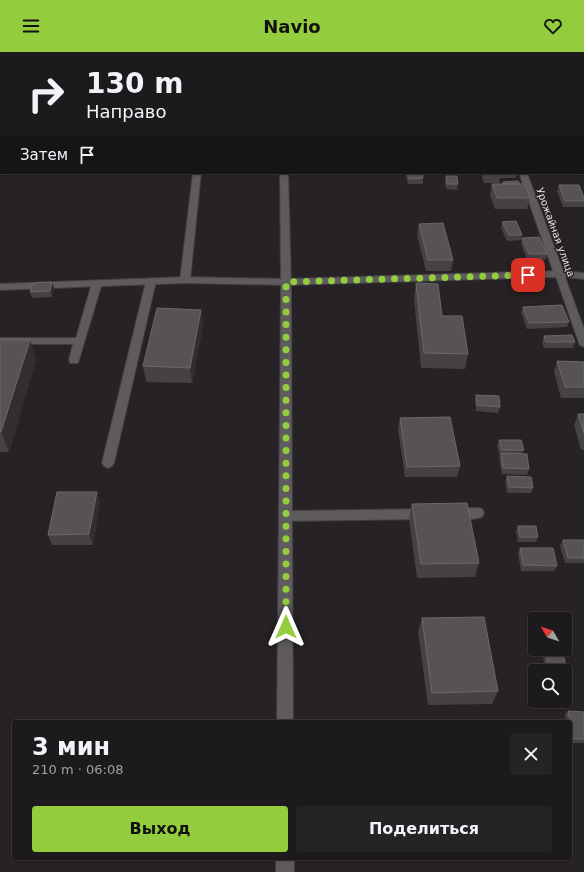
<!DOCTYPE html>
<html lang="ru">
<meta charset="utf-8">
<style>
:root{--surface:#1c1a1c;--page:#252325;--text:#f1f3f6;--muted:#a0a1a3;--line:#3a383b;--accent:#93cc3d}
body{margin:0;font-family:"DejaVu Sans",sans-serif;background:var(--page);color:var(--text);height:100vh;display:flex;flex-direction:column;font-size:15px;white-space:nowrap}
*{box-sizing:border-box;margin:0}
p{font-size:13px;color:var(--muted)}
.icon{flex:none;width:22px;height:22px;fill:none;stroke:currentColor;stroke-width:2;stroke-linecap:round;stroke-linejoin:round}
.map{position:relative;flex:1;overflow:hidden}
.drawer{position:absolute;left:12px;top:668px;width:560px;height:140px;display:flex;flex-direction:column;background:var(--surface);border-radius:4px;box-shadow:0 1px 3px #0004,0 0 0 1px var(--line)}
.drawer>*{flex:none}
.guide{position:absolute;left:0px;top:0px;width:584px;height:122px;box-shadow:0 1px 3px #0004,0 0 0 1px var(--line);background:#1c1a1c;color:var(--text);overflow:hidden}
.needle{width:26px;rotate:309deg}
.controls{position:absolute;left:528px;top:560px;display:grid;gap:8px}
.controls a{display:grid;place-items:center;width:44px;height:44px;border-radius:4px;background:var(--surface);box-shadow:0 1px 3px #0004,0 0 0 1px var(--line);font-size:20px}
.pin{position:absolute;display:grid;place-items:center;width:34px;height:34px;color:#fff;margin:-17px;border-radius:8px;box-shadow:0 2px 6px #0006}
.me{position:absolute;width:44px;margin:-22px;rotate:0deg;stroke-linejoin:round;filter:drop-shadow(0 0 3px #0008)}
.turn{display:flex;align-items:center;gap:14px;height:84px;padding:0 20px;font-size:18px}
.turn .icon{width:52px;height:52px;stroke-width:2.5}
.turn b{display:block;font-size:28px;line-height:34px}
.then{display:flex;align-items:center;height:38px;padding:0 20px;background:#0003;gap:8px;font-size:15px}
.round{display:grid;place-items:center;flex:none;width:42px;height:42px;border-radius:4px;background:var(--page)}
.summary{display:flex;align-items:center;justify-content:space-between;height:68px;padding:0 20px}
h1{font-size:24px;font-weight:700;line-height:30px}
.primary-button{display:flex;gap:8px;margin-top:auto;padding:8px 20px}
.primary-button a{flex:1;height:46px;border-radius:4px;background:var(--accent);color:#111;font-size:16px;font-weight:700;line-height:46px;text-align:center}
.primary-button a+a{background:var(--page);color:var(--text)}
header{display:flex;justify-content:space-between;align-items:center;height:52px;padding:0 20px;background:var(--accent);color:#111;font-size:18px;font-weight:700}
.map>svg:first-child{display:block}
</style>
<header><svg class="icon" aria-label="menu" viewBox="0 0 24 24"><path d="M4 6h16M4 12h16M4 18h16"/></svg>Navio<svg class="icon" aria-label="heart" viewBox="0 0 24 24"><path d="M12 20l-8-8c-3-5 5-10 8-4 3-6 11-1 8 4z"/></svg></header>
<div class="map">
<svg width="584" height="820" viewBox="0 0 584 820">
<rect width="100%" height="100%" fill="#262225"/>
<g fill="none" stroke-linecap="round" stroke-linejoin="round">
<!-- lane casing -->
<g stroke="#413f40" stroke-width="2">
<path id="lane" d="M0,100H1V104H0Z
M193,121H201L190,228L185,231L180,228Z
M151,226L156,229L114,411L112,414L108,416L104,414L102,411L146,229Z
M97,228L102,231L78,311H70L69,308L73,292H0V286H76L92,231Z
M453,456H478L482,457L484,461L482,465C473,468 458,468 449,465L447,461L449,457Z
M427,457L431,458L433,462L431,466L427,467L286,469L282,468L280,464L282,460L286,459Z"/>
</g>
<!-- street casing -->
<g stroke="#413f40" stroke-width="2">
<path id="street" d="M478,0H484V1H478Z
M519,121H527L563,219L584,221V227L565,225L584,277V295L580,293L579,291L556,225L286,233L185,231L0,238V232L185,225L286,227L553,219Z"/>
</g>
<!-- secondary casing -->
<g stroke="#413f40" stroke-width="2">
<path id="secondary" d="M279,0H285V1H279Z
M280,121H288L291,230L293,670H277L281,230Z
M276,806H294V820H276Z"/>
</g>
<!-- lane -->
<use href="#lane" fill="#5e5a5d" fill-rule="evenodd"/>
<!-- street -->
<use href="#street" fill="#5e5a5d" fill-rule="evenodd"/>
<!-- secondary -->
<use href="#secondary" fill="#5e5a5d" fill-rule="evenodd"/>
</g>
<!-- wall -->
<path fill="#464144" d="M16,0H43L42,1H16Z
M106,0L146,1H106Z
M504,0H529L528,1H504Z
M543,0H560V1H544Z
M1,36V77H0V38Z
M583,49H584V77L583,75Z
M406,121H422L423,126V132H408L406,124Z
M441,121H453V122H441Z
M481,121H517L515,126H500L499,131H484Z
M555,121H566L555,122Z
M446,124L458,132L457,138L446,137L445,130Z
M503,130L520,132L530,146L527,157H495L490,143L492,132H502Z
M559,133L584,146V155H563L557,139Z
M502,170L522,183L521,188L507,189L501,176Z
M419,172L453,208L451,219H426L417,183Z
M522,186L547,202L545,208H527L521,192Z
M52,230L54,236L52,245L32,246L30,240Z
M416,231L442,264L468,302L465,317L421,316L414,247Z
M523,255L569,270L567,275L527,277L521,260Z
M201,258L203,274L192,331L146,330L143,314Z
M544,284L575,290L573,296H544L542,290Z
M0,288H30L36,308L9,400H0Z
M557,309L584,310V346H561L554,320Z
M476,343L500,355L498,361L476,359L475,348Z
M578,362H584V398H581L574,373Z
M400,366L460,414L457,425H405L398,377Z
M499,388L524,398L522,402L529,417L527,423L502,422L499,406L500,404L497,394Z
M507,424L533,436L531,441H507L505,430Z
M100,450L93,493H52L48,483Z
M412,452L479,511L475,525L417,526L409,467Z
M518,474L538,485L536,490H518L516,479Z
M563,488H584V511H565L560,494Z
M520,496L557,514L554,519H521L518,501Z
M422,566L498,639L492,652L428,653L418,580Z
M546,601H563L570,636L568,640H565V619H546L543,605Z
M568,659L584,660V691H570V670H566L565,663Z"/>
<!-- shaded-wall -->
<path fill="#322d30" d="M52,230L54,236L52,245L50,239Z
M201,258L203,274L192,331L190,316Z
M30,288L36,308L9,400L1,380Z
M97,440L100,450L93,493L89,482Z"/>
<!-- building -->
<path fill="#565255" stroke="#6c686a" d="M111,0H143L142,1Z
M356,0H367V1H356Z
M1,36V59H0V38Z
M583,49H584V65H583Z
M407,121H422L423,126L409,127Z
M446,124H457L458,132H447Z
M518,129L520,132H504L503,130Z
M492,132H525L530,146H497Z
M559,133H579L584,146V149H565Z
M516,169L522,183H509L502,170Z
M443,171L453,208H428L419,172Z
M539,185L547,202H529L522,186Z
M52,230L50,239L30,240L33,231Z
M416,231L438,232L442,264H462L468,302L424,301Z
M562,253L569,270L529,271L523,255Z
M157,256L201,258L190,316L143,314Z
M572,283L575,290H546L544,284Z
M0,288H30L1,380H0Z
M557,309L584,310V335H565Z
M476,343L499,344L500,355L477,353Z
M578,362H584V381Z
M450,365L460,414L407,415L400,366Z
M499,388H521L524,398H502Z
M501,401L527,402L529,417L503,416Z
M507,424L531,425L533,436L509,435Z
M57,440H97L89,482L48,483Z
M467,451L479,511L421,512L412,452Z
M518,474H536L538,485H520Z
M563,488H584V506H568Z
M520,496H553L557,514L523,513Z
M484,565L498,639L432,641L422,566Z
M546,601H563L570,636H565V619H549Z
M568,659L584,660V687H573Z"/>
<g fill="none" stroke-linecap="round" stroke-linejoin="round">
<!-- route -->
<path stroke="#93cc3d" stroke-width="7" stroke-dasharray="0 12.6" d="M286,575V230L528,223"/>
</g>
<g text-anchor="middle" stroke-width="3" stroke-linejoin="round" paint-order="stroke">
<!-- far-street labels -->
<g font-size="10" fill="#e1dfe0" stroke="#262225">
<text transform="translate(556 180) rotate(70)" y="4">Урожайная улица</text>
</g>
</g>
</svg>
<div class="controls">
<a><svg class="needle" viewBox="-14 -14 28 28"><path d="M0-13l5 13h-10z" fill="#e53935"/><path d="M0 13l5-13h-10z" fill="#a0a1a3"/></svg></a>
<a><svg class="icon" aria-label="search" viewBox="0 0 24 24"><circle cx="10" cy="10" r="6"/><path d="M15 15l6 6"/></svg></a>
</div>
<div class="pin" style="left:528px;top:223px;background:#d93025"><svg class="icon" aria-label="arrive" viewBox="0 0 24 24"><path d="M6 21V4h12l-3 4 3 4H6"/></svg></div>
<svg class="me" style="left:286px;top:575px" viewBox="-20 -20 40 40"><path d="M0-17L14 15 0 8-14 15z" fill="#93cc3d" stroke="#fff" stroke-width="4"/></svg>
<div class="guide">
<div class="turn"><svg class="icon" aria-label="right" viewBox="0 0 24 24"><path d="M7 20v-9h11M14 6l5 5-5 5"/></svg><div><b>130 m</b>Направо</div></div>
<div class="then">Затем<svg class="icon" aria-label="arrive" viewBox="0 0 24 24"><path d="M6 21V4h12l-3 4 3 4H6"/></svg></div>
</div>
<section class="drawer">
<div class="summary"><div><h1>3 мин</h1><p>210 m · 06:08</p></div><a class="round"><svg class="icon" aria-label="close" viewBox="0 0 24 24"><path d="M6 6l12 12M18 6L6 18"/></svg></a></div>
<div class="primary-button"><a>Выход</a><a>Поделиться</a></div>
</section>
</div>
